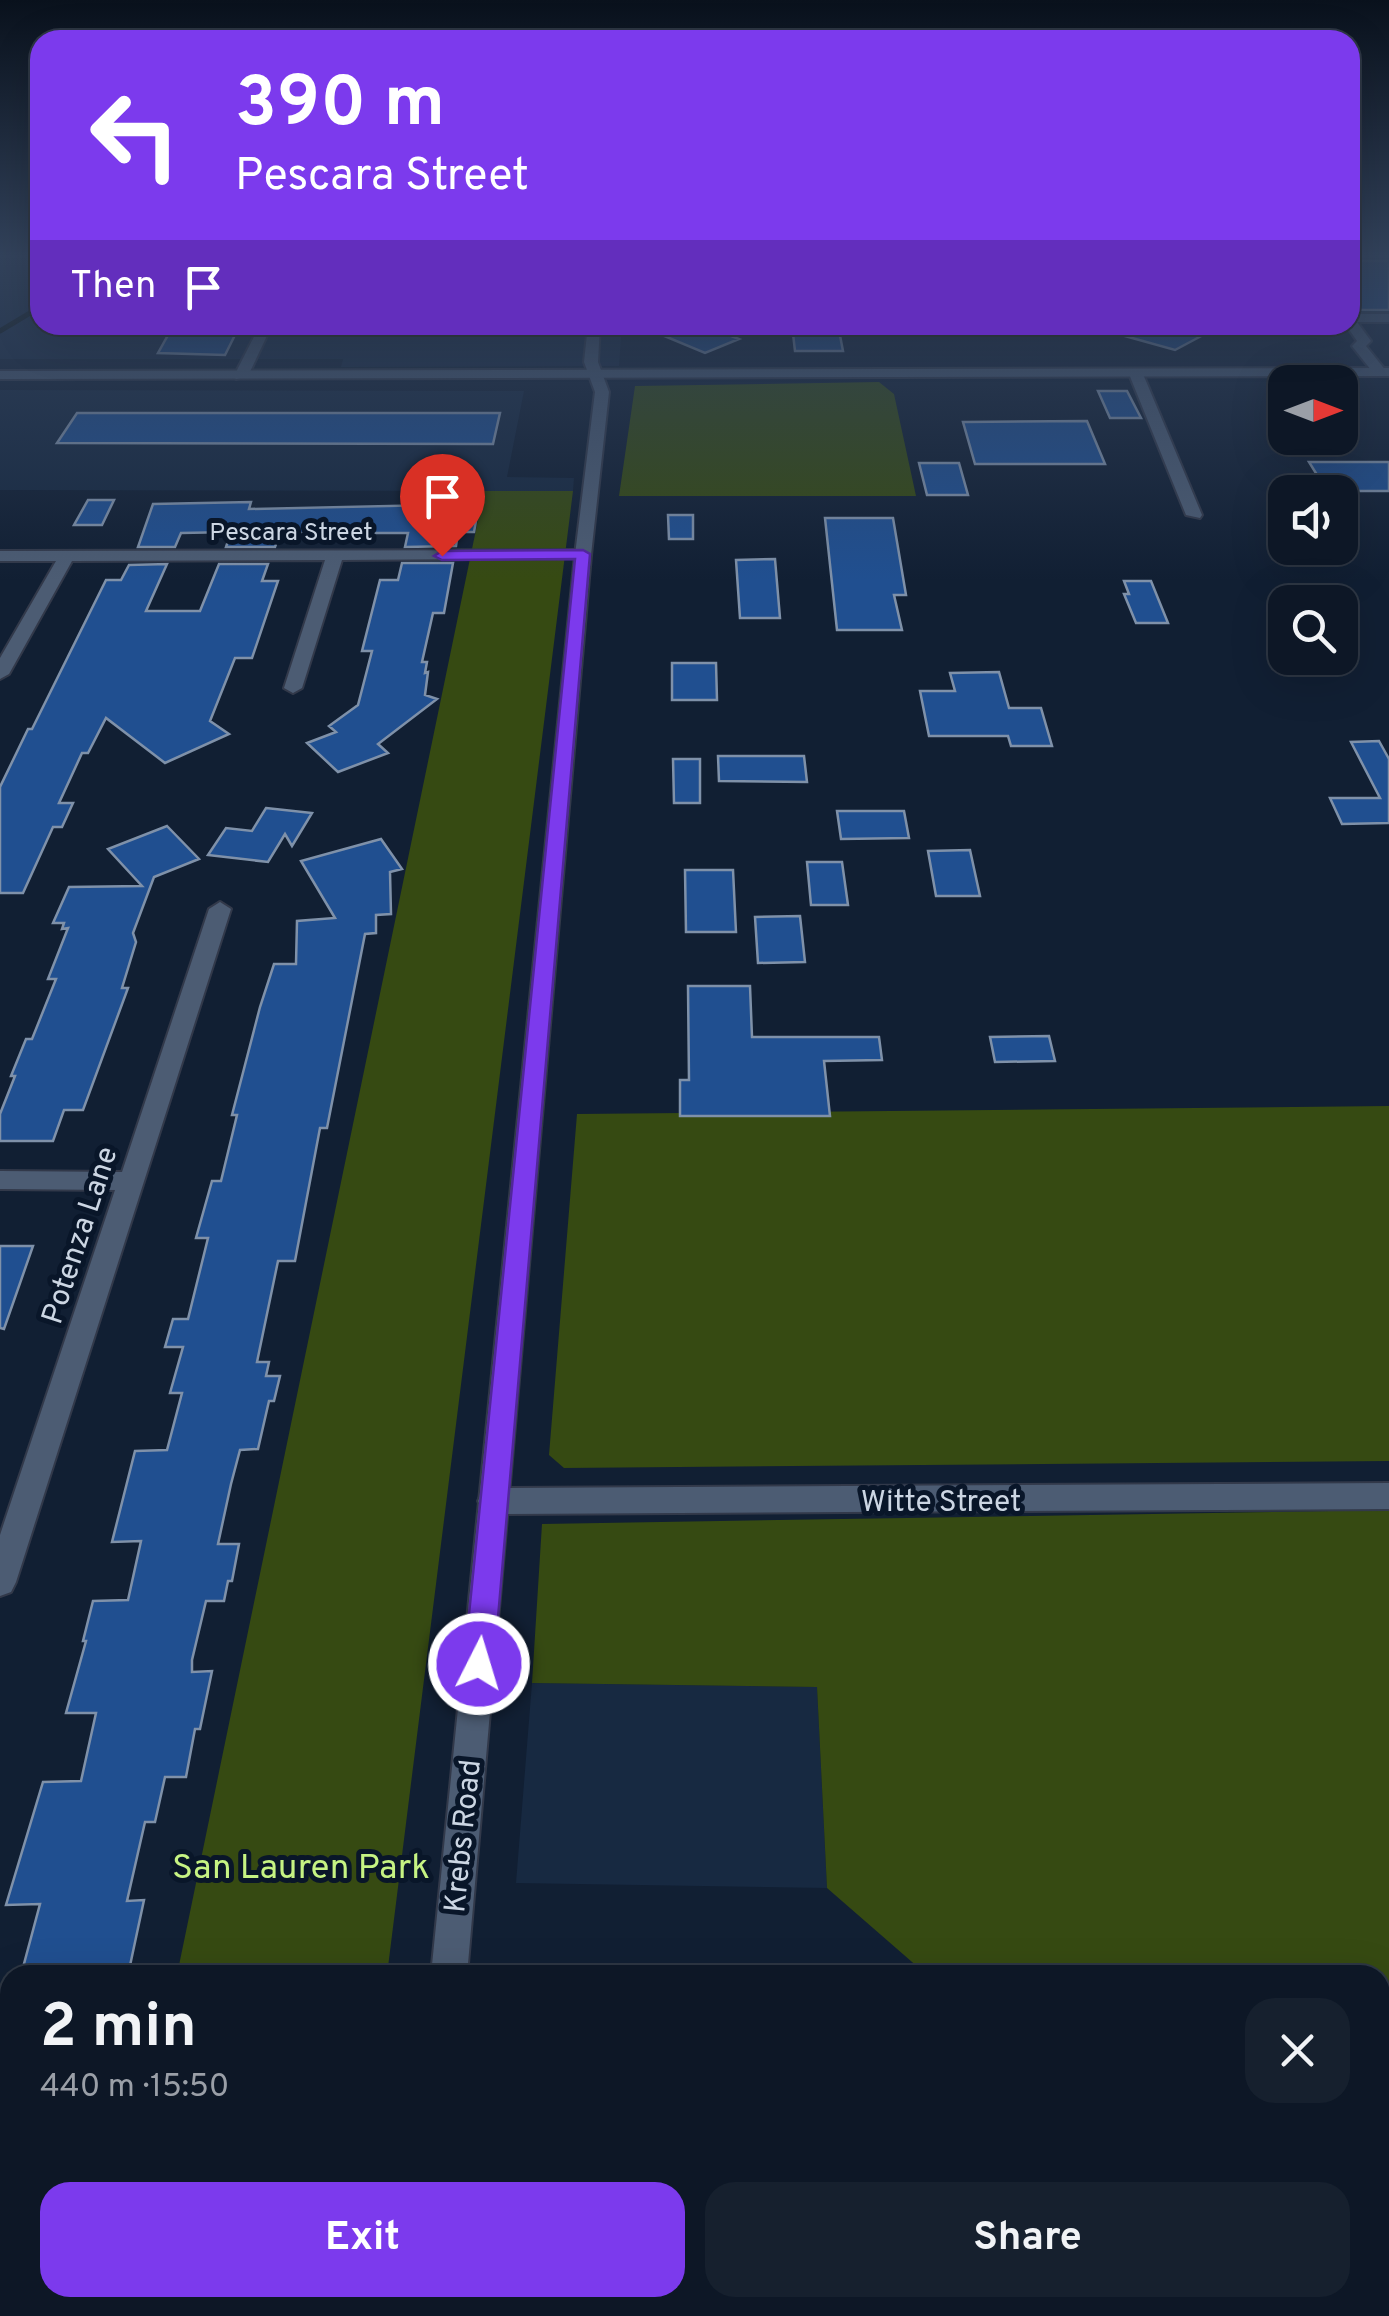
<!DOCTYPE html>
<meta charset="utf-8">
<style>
:root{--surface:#0d1726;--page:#16202e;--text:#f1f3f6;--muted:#9a9fa7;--line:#2d3643;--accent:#7c3aed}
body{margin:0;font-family:Overpass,sans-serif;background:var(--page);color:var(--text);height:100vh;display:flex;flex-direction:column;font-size:38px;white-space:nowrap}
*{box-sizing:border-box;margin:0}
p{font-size:32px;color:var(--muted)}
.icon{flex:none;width:55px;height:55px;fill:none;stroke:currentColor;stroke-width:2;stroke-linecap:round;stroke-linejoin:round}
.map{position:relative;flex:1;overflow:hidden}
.sheet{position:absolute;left:0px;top:1965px;width:1390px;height:352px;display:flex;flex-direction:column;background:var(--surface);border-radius:30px 30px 0 0;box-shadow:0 10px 40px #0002,0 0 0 2px var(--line)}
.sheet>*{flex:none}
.guide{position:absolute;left:30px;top:30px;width:1330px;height:305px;border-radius:30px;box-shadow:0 10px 40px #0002,0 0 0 2px var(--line);background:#7c3aed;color:#fff;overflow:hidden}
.needle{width:65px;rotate:90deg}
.controls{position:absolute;left:1268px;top:365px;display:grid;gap:20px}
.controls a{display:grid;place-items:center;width:90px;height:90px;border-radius:20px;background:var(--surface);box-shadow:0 10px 40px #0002,0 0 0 2px var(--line);font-size:50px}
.pin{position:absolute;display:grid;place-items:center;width:85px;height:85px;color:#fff;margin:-102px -42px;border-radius:50% 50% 50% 0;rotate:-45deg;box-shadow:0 0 10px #0007}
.pin .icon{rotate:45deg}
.me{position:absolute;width:110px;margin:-55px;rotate:5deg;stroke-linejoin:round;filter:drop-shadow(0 0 8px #0008)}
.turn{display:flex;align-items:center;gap:35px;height:210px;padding:0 40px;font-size:45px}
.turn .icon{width:130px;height:130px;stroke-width:2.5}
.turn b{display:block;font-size:70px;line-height:85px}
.then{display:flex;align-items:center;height:95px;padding:0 40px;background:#0003;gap:20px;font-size:38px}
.round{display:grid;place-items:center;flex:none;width:105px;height:105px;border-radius:30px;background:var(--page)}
.overview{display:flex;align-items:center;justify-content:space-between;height:170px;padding:0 40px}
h1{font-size:60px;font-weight:700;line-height:75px}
.cta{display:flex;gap:20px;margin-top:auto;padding:20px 40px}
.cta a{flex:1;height:115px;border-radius:30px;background:var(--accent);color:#fff;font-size:40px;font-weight:700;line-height:115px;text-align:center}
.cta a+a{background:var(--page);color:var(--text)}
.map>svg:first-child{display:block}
</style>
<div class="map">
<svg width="1389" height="2316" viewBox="0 0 1389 2316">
<rect width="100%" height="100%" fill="#111f33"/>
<!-- built -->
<path fill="#172941" d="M0,257H40V325H622L619,366L341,367L343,359H0Z
M0,390L524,391L507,477L574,478L573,491L0,490Z
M532,1683L817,1687L827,1888L516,1883Z"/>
<!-- green -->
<path fill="#364a12" d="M879,382L894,394L916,496H619L635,386Z
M484,491H573L387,1975H177Z
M1389,1106V1461L564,1468L549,1455L577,1114Z
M1389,1510V2316H850L849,2308H1380V1975H927L827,1888L817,1687L532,1683L542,1524Z
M108,2308H346L345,2316H106Z"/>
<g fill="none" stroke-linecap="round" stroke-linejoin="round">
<!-- stream -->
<path stroke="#040a00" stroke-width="5" d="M0,331L40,307"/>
</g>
<!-- building -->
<path fill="#204f90" stroke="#7f91a9" stroke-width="2.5" d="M1350,261H1389V310H1350Z
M199,325H240L225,355L158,353L172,328Z
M638,325H703L739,339L705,353Z
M792,325H838L843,351H795Z
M1108,325H1222L1175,350L1107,331Z
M1098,391H1127L1141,418H1110Z
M77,413H500L493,444L57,443Z
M1087,421L1105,464H975L963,422Z
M1309,462H1389V491H1327Z
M919,463H959L968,495H927Z
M88,500H114L102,525H74Z
M251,502L249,509L479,504L474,532H458L456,546L405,547L408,533H280L275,547H226L231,532L181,533L175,547H138L153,504Z
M668,515H693V539H669Z
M825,518H893L906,595H894L902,630H837Z
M775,559L780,618H740L736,560Z
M402,563H453L444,613H433L422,662H427L425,673L428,672L425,695L437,699L378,744L388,753L338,772L307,743L336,732L329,726L358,705L372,651H362L380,580H398Z
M167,564L146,611H200L219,564H268L262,581H278L252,658H235L210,721L229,734L165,763L106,718L88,753H82L59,803H73L62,827H53L23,893H0V787L28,729H32L106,580H121L129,565Z
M1124,581H1151L1168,623H1136L1124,594H1129Z
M672,663H716L717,700H672Z
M999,672L1009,708H1041L1052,746H1011L1008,736H929L920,691H955L950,673Z
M1379,741L1389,759V823L1342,824L1330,798H1380L1351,742Z
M718,756H804L807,782L719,781Z
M673,759H700V803H674Z
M266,808L312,813L292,846L285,834L268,862L208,855L226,828L252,831Z
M837,811H904L909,838L841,839Z
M167,826L199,859L154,877L133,933L136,942L122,988H128L83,1110H64L53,1141H0V1114L15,1076H11L26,1039H32L56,979H48L68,928L62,929L64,923H53L69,887L142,886L108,849Z
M381,839L402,869L390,872L391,914L376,915V933L365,934L327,1128H320L295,1261H278L257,1362H269L266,1376H280L274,1401H269L258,1449L240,1450L231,1484L218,1544H239L232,1581H228L224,1601H206L192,1660V1672L212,1671L200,1729H195L186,1777H165L155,1822H145L127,1901L144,1900L128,1975H21L40,1904L6,1905L43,1782L81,1781L96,1713H66L86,1641H83L93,1601L128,1600L141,1541L112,1542L135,1451L167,1450L182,1393H170L183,1347H165L173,1319H188L208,1238H196L212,1181H221L237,1115H232L260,1007L274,964H296L297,921L335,918L301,861Z
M970,850L980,896H936L928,851Z
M807,862H842L848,905H811Z
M685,870H733L736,932H686Z
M800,916L805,962L758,963L755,917Z
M688,986H750L752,1037H879L882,1060L824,1061L830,1116H680V1080H689Z
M1049,1036L1055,1061L995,1062L990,1037Z
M0,1246H33L4,1329L0,1328Z"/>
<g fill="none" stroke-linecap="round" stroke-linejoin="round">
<!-- minor casing -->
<g stroke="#32394a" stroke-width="4">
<path id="minor" d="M1350,314H1389V322H1357L1371,341L1366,346L1387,372L1385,375H1375L1352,346L1357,341L1346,325H1350Z
M260,325H272L248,376L236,379L234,376Z
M1136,370L1143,374L1202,515L1200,518L1186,515L1129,374Z
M583,550L591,555L589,558L342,560L302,688L293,693L284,688L325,560L72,561L9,674L0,679V658L56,561H0V551Z
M220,902L231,909L16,1582L11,1592L0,1596V1535L115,1190L0,1189V1171L122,1172L209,909Z
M1389,1483V1509L493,1514L482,1510L478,1501L482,1492L493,1488Z"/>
</g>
<!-- tertiary casing -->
<g stroke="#32394a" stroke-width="4">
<path id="tertiary" d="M588,325H600L598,362L609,392L591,555L467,1975H431L575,555L595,392L584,362Z
M395,2308H437L436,2316H394Z"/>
</g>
<!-- secondary casing -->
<g stroke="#32394a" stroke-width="4">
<path id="secondary" d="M1389,368V376L0,379V371Z"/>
</g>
<!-- minor -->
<use href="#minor" fill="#4c5c73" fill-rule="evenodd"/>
<!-- tertiary -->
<use href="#tertiary" fill="#4c5c73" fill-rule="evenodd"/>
<!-- secondary -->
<use href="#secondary" fill="#4c5c73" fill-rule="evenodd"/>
</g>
<!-- sky -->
<linearGradient id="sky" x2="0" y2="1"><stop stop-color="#09111c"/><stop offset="0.44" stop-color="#32425b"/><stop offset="1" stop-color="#32425b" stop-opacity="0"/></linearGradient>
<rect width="1389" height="581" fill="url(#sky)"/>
<!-- route -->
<path fill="#7c3aed" stroke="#51269a" stroke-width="2.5" d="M583,550L590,554L494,1664L489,1674L479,1678L469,1674L464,1664L575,559L442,560L434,556L442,551Z"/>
<g text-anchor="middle" stroke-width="10" stroke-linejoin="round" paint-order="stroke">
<!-- far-street labels -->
<g font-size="25" fill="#ccd6e3" stroke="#091629">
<text x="291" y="540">Pescara Street</text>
</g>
<!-- street labels -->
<g font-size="30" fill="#ccd6e3" stroke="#091629">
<text transform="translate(79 1235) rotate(-72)" y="10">Potenza Lane</text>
<text x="941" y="1511">Witte Street</text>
<text transform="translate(462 1836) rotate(-84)" y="10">Krebs Road</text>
</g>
<!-- near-park labels -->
<g font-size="35" fill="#c6f383" stroke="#091629">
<text x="301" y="1878">San Lauren Park</text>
</g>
</g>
</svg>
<div class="controls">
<a><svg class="needle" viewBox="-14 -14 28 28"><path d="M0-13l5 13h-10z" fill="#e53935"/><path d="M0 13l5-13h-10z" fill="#9a9fa7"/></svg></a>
<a><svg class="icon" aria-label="sound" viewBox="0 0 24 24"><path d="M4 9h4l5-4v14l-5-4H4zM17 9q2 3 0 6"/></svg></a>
<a><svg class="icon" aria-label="search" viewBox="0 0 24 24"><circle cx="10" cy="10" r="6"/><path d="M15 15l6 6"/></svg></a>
</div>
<div class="pin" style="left:442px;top:556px;background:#d93025"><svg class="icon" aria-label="arrive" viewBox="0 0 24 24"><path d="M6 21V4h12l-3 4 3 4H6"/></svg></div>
<svg class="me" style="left:479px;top:1664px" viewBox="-20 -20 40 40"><circle r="17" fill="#7c3aed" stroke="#fff" stroke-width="3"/><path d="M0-11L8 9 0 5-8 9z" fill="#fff"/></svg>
<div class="guide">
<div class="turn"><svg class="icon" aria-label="left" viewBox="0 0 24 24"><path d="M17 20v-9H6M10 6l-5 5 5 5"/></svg><div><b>390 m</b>Pescara Street</div></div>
<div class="then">Then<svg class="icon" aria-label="arrive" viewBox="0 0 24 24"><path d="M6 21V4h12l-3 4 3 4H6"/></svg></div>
</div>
<section class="sheet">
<div class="overview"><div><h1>2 min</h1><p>440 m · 15:50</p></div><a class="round"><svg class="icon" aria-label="close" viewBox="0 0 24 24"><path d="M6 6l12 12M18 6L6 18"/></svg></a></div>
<div class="cta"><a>Exit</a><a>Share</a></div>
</section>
</div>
